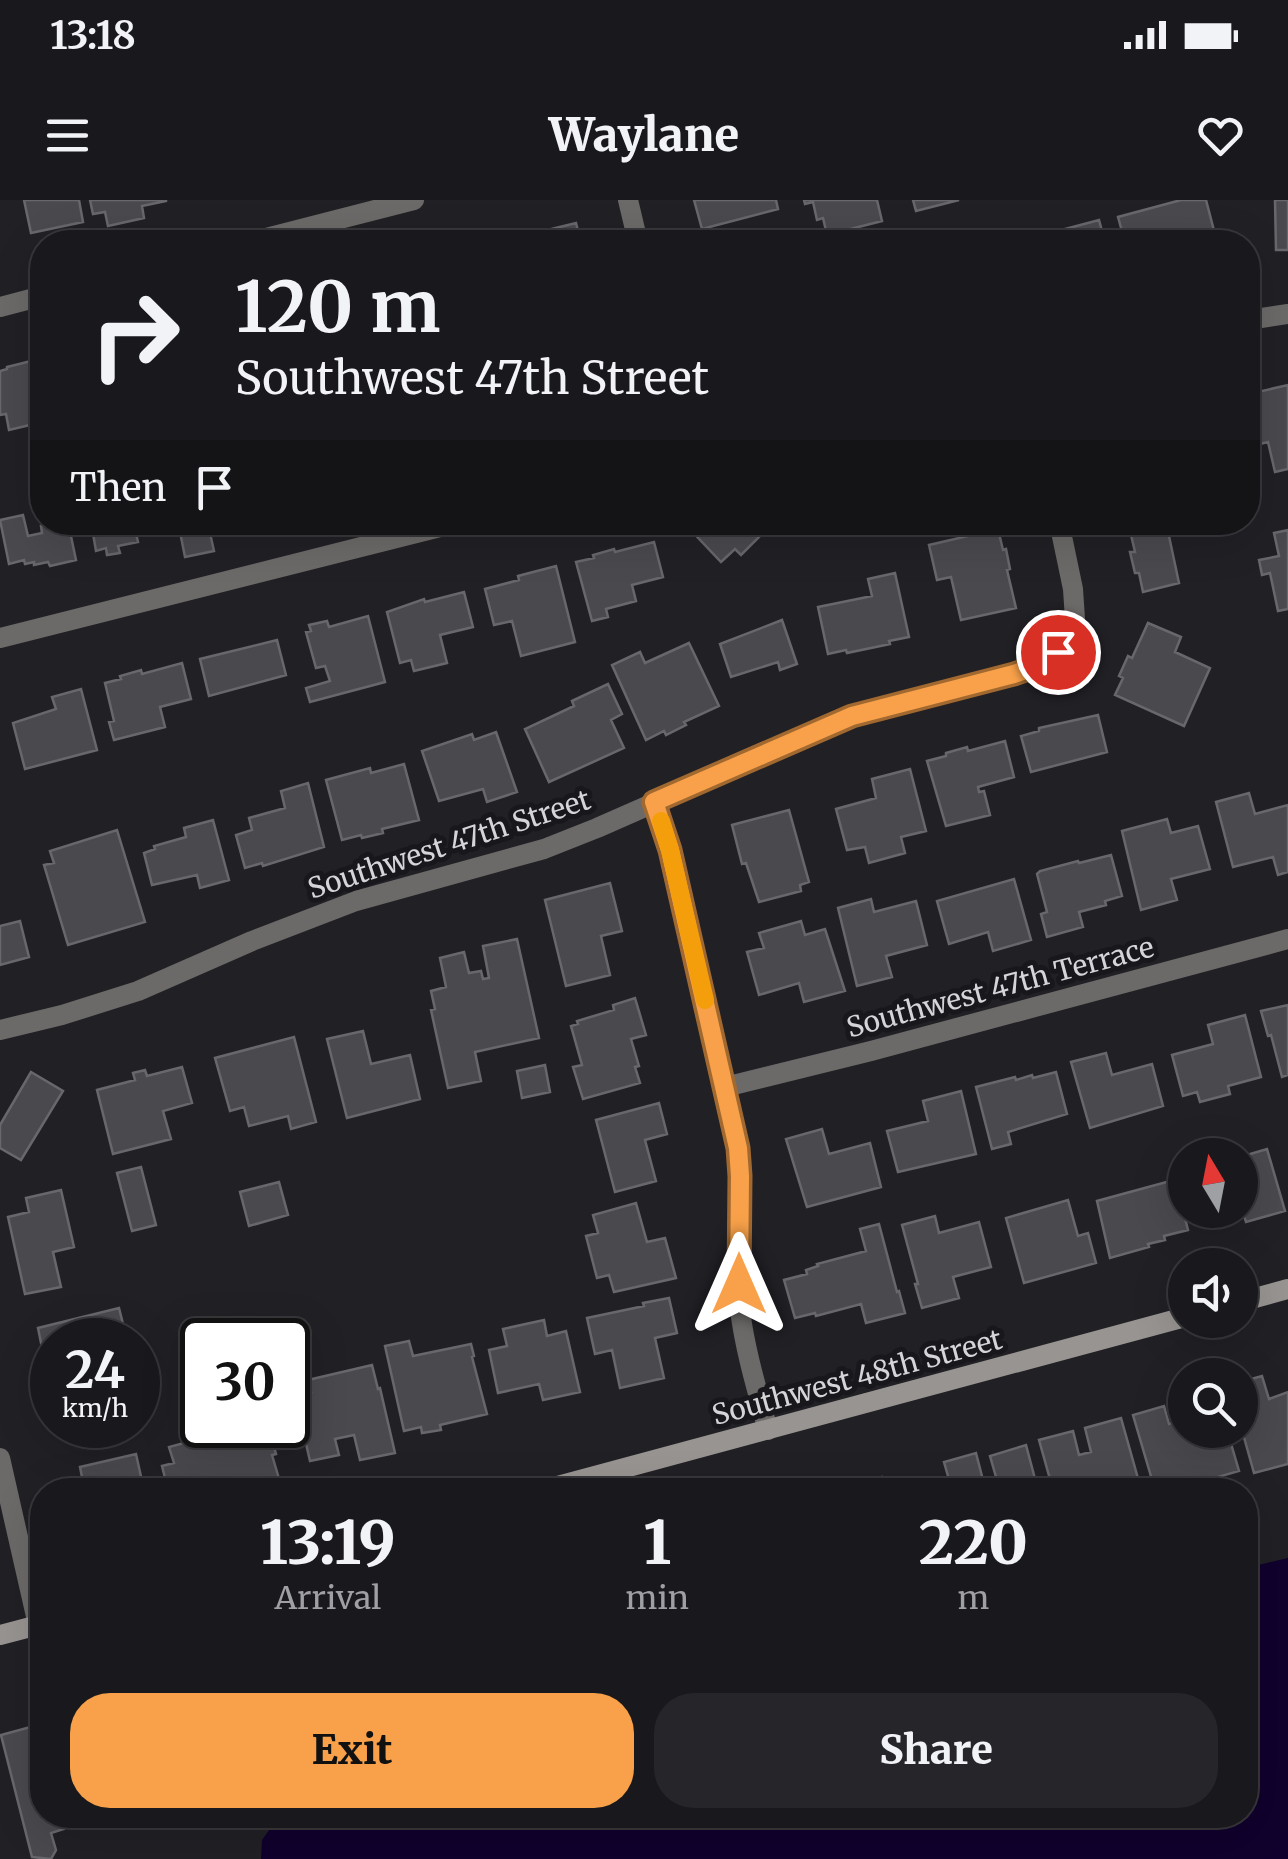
<!DOCTYPE html>
<style>
:root{--surface:#19181c;--page:#262529;--text:#f1f3f6;--muted:#9fa0a3;--line:#37373b;--accent:#f8a14a}
body{margin:0;font-family:Merriweather,serif;background:var(--page);color:var(--text);height:100vh;display:flex;flex-direction:column;font-size:38px;white-space:nowrap}
*{box-sizing:border-box;margin:0}
p{font-size:32px;color:var(--muted)}
.icon{flex:none;width:55px;height:55px;fill:none;stroke:currentColor;stroke-width:2;stroke-linecap:round;stroke-linejoin:round}
.map{position:relative;flex:1;overflow:hidden}
.side{position:absolute;left:30px;top:1278px;width:1228px;height:350px;display:flex;flex-direction:column;background:var(--surface);border-radius:40px;box-shadow:0 10px 40px #0002,0 0 0 2px var(--line)}
.side>*{flex:none}
.top-card{position:absolute;left:30px;top:30px;width:1230px;height:305px;border-radius:40px;box-shadow:0 10px 40px #0002,0 0 0 2px var(--line);background:#19181c;color:var(--text);overflow:hidden}
.needle{width:65px;rotate:350deg}
.fabs{position:absolute;left:1168px;top:938px;display:grid;gap:20px}
.fabs a{display:grid;place-items:center;width:90px;height:90px;border-radius:50%;background:var(--surface);box-shadow:0 10px 40px #0002,0 0 0 2px var(--line);font-size:50px}
.speed{position:absolute;left:30px;top:1118px;display:flex;gap:20px;font-size:50px;font-weight:700;text-align:center}
.speed>*{display:grid;place-content:center;width:130px;height:130px;border-radius:50%;background:var(--surface);box-shadow:0 10px 40px #0002,0 0 0 2px var(--line);line-height:1}
.speed small{font-size:25px;font-weight:400}
.speed .limit{border:5px solid #111;border-radius:15px;background:#fff;color:#111}
.pin{position:absolute;display:grid;place-items:center;width:85px;height:85px;color:#fff;margin:-42px;border:5px solid #fff;border-radius:50%;box-shadow:0 2px 10px #0007}
.me{position:absolute;width:110px;margin:-55px;rotate:0deg;stroke-linejoin:round;filter:drop-shadow(0 0 8px #0008)}
.turn{display:flex;align-items:center;gap:35px;height:210px;padding:0 40px;font-size:45px}
.turn .icon{width:130px;height:130px;stroke-width:2.5}
.turn b{display:block;font-size:70px;line-height:85px}
.then{display:flex;align-items:center;height:95px;padding:0 40px;background:#0003;gap:20px;font-size:38px}
.eta{display:flex;justify-content:space-evenly;align-items:center;height:170px;text-align:center}
.eta b{font-size:60px;font-weight:800;line-height:70px}
.action{display:flex;gap:20px;margin-top:auto;padding:20px 40px}
.action a{flex:1;height:115px;border-radius:40px;background:var(--accent);color:#111;font-size:40px;font-weight:800;line-height:115px;text-align:center}
.action a+a{background:var(--page);color:var(--text)}
.status{display:flex;justify-content:space-between;align-items:center;height:70px;padding:0 50px;background:var(--surface);direction:ltr}
.status svg{height:28px;fill:currentColor}
header{display:flex;justify-content:space-between;align-items:center;height:130px;padding:0 40px;background:var(--surface);font-size:45px;font-weight:800}
.map>svg:first-child{display:block}
</style>
<div class="status"><b>13:18</b><svg viewBox="0 0 49 12"><path d="M0 12V9h3v3zM5 12V6h3v6zM10 12V3h3v9zM15 12V0h3v12zM26 1h20v11H26zM47 4h2v5h-2z"/></svg></div>
<header><svg class="icon" aria-label="menu" viewBox="0 0 24 24"><path d="M4 6h16M4 12h16M4 18h16"/></svg>Waylane<svg class="icon" aria-label="heart" viewBox="0 0 24 24"><path d="M12 20l-8-8c-3-5 5-10 8-4 3-6 11-1 8 4z"/></svg></header>
<div class="map">
<svg width="1288" height="1659" viewBox="0 0 1288 1659">
<rect width="100%" height="100%" fill="#212025"/>
<!-- water -->
<path fill="#10002d" d="M1288,1358V1659H261L262,1640L280,1615H1245V1368Z"/>
<!-- building -->
<path fill="#4a494e" stroke="#68676c" stroke-width="2.5" d="M24,0H79L83,22L31,33Z
M90,0H166V1L142,6L144,18L108,26L105,12L93,14Z
M694,0H776L778,9L702,29Z
M804,0H877L882,21L827,35L823,18L817,20L813,2L805,4Z
M913,0H959L916,11Z
M1181,0H1206L1217,42H1132L1130,34L1123,35L1118,17Z
M1275,0H1288V50H1276Z
M1099,20L1105,42H1057L1054,32Z
M576,23L581,42H533L531,34Z
M35,160L42,190V205L30,208L34,224L9,230L6,214L0,215V171L7,169V167Z
M1288,185V269L1275,272L1268,242L1248,247V187L1249,194Z
M23,315L28,336L42,333L41,326L68,322L76,360L50,366L48,362L34,365V362L25,364L24,360L9,364L0,320Z
M91,322H153L154,330L136,333L138,342L118,346L120,353L107,355L106,348L96,351Z
M178,322H217L208,324L214,351L185,357Z
M687,322H782L772,332L768,328L741,355L735,349L721,362L685,324Z
M1128,322H1166L1179,383L1143,392L1139,373H1135L1130,352H1135Z
M998,329L1003,350L1006,349L1010,369L1007,370L1016,408L961,420L951,377L937,380L929,345Z
M1288,330V409L1278,411L1270,373L1262,375L1259,360L1279,356L1274,333Z
M654,342L663,377L632,385L636,401L606,409L608,417L592,421L576,362L594,358L593,355L614,349L615,352Z
M556,366L575,442L521,456L512,421L494,425L485,389L519,380L518,376Z
M895,373L909,437L889,441L890,444L847,453L846,450L828,454L818,407L872,396L868,379Z
M464,392L473,427L440,435L447,463L414,471L411,460L400,463L387,412L424,399L425,402Z
M368,416L385,482L310,502L306,488L330,481L325,466L316,468L306,432L311,431L309,425L327,421L329,427Z
M782,420L797,464L780,470L778,462L731,477L720,444Z
M1148,423L1181,437L1175,452L1210,468L1184,526L1115,495L1123,478L1119,476L1128,456L1132,458Z
M277,440L286,475L209,496L200,459Z
M689,443L719,506L684,522L686,525L666,535L664,531L646,540L612,465L640,452L645,463Z
M182,463L191,499L160,507L165,527L114,540L109,522L114,521L105,483L121,479L120,476L141,470L142,474Z
M608,484L622,514L611,520L624,548L549,582L525,529L574,506L572,501Z
M81,489L97,550L25,569L13,523L56,509L52,497Z
M1098,515L1107,552L1031,572L1021,536L1039,531V528Z
M496,532L517,592L487,602L483,589L439,601L422,551L472,534L474,540Z
M1005,541L1014,577L978,587L979,592L984,591L990,615L946,626L927,561L946,556V553L967,547L968,551Z
M404,564L419,620L382,629L383,633L362,638L361,635L342,640L326,580L370,568L371,573Z
M910,569L926,631L901,637L905,653L869,663L865,647L847,650L836,609L876,598L872,579Z
M308,583L324,647L263,666L262,663L245,668L236,635L252,630L249,618L285,608L281,591Z
M1249,593L1255,614L1288,605V672L1278,675L1273,657L1233,667L1216,602Z
M789,610L809,682L800,685L801,691L759,702L746,663L742,664L732,625Z
M1167,619L1171,633L1198,626L1210,669L1171,679L1177,700L1141,710L1122,631Z
M213,620L229,680L200,688L197,675L152,685L144,653L155,649L154,646L186,637L184,628Z
M117,630L145,722L68,745L44,665L54,663L50,651Z
M1111,655L1122,696L1105,701L1106,705L1079,712L1083,727L1047,737L1041,714L1047,712L1037,674L1040,671L1078,661L1079,663Z
M1014,679L1031,740L993,751L988,732L949,744L937,701Z
M610,683L622,731L601,736L610,775L566,786L545,700Z
M871,699L874,712L916,701L927,745L886,756L892,777L857,786L838,708Z
M20,721L29,757L0,765V726Z
M801,721L805,735L825,729L845,791L804,802L799,783L759,795L747,752L764,748L759,733Z
M517,739L539,838L475,852L481,881L448,888L431,810L435,809L431,791L446,787L440,758L464,752L469,773L481,771L483,779L489,778L483,746Z
M635,798L646,835L631,839L639,866L635,867L640,883L583,899L573,867L582,865L571,826L578,824L577,821L614,810L613,805Z
M1288,805V875L1282,877L1271,835L1268,836L1261,811Z
M1245,815L1261,877L1228,886L1230,894L1200,902L1197,892L1183,896L1172,855L1213,844L1208,825Z
M363,831L371,864L410,855L420,899L347,918L327,839Z
M294,837L316,922L291,929L288,916L249,926L244,907L230,911L215,858Z
M1106,853L1112,875L1152,864L1163,906L1090,928L1071,862Z
M545,865L550,892L522,898L517,871Z
M182,867L192,903L163,911L171,939L113,954L97,890L135,880L133,873L145,870L147,876Z
M31,872L63,891L21,960L0,948V925Z
M1056,872L1067,914L1008,932L1011,944L992,949L976,887L1015,877L1016,880L1032,875L1033,878Z
M961,891L976,954L898,972L887,931L928,921L923,901Z
M659,903L667,934L645,940L656,981L615,992L596,920Z
M822,929L829,954L870,943L881,987L807,1007L786,939Z
M1267,949L1285,1011L1246,1022L1240,1004V957Z
M141,967L156,1025L132,1031L117,973Z
M1170,981L1172,991L1178,990L1188,1030L1164,1036L1165,1040L1148,1044L1149,1047L1110,1058L1097,1001Z
M279,982L288,1015L249,1026L240,992Z
M61,990L74,1047L53,1052L61,1087L25,1094L8,1017L29,1012L26,998Z
M1068,1000L1078,1036L1088,1033L1096,1063L1024,1083L1006,1018Z
M636,1003L647,1042L665,1038L676,1078L614,1092L609,1075L597,1078L586,1036L598,1033L593,1015Z
M935,1016L939,1033L979,1022L991,1067L953,1077L959,1098L922,1108L915,1084H918L902,1025Z
M879,1024L897,1092L899,1091L905,1113L866,1123L861,1104L816,1116L815,1113L795,1118L784,1080L807,1074L806,1070L818,1066L817,1064L866,1051L860,1029Z
M669,1098L677,1133L655,1138L664,1178L620,1188L612,1150L595,1154L587,1118L644,1106L643,1103Z
M119,1108L125,1132L120,1133L122,1140H52V1145L42,1148L38,1128Z
M544,1120L547,1136L566,1131L580,1192L543,1200L539,1184L498,1193L489,1150L507,1146L503,1129Z
M409,1141L413,1156L471,1144L474,1156L472,1157L487,1214L440,1225L441,1230L422,1233L421,1227L404,1231L385,1146Z
M372,1165L378,1189L380,1188L395,1253L360,1260L354,1235L335,1239L339,1255L310,1261L295,1196L311,1192L308,1180Z
M1262,1176L1269,1199L1288,1192V1264L1254,1273L1240,1223V1182Z
M1164,1206L1169,1224L1185,1219V1230H1227L1239,1271L1173,1290H1155L1133,1215Z
M1121,1218L1139,1282L1136,1283L1138,1290H1053L1039,1240L1073,1231L1079,1255L1091,1252L1085,1228Z
M202,1219V1225H264L269,1244L273,1243L276,1254L272,1255L280,1282L250,1290H247L245,1284L226,1290H168L162,1266L174,1263L169,1247L202,1238L198,1221Z
M1026,1245L1038,1290H952L944,1262L976,1253L983,1280L996,1277L990,1256Z
M136,1254L144,1290H58L57,1288L83,1282L80,1267Z
M882,1277L886,1290H850L849,1286Z
M34,1526L39,1544L42,1543V1615H111L113,1621L89,1627L87,1619L63,1625L64,1629L51,1633L56,1650L51,1659L32,1657L1,1535Z"/>
<g fill="none" stroke-linecap="round" stroke-linejoin="round">
<!-- street -->
<path stroke="#6c6a68" stroke-width="20" d="M628,0L638,42
M250,42L414,0
M0,107L42,96
M1248,120L1288,114
M0,438L460,322
M654,602L670,649L738,948C743,1002 734,1056 740,1110C745,1150 757,1190 768,1230
M0,830L62,815L138,791L252,741L356,701L544,649L597,628L852,516L1014,474L1040,465L1058,451L1071,432L1075,419L1073,389L1059,322
M725,887L871,851L1288,739
M0,1258L38,1425"/>
<!-- secondary -->
<path stroke="#989491" stroke-width="20" d="M1240,1102L1288,1089
M543,1290L1185,1117
M0,1435L42,1424"/>
</g>
<g fill="none" stroke-linecap="round" stroke-linejoin="round">
<!-- route casing -->
<g stroke="#a16930" stroke-width="25">
<path id="route" d="M739,1084L740,976L738,948L670,650L654,602L852,516L1014,474L1040,465L1058,452"/>
</g>
<!-- route -->
<use href="#route" stroke="#f8a14a" stroke-width="18"/>
<!-- slow -->
<path stroke="#f59e0b" stroke-width="18" d="M661,621L670,650L705,800"/>
</g>
<g text-anchor="middle" stroke-width="10" stroke-linejoin="round" paint-order="stroke">
<!-- street labels -->
<g font-size="28" fill="#d5d5d8" stroke="#18171c">
<text transform="translate(449 644) rotate(-18)" y="10">Southwest 47th Street</text>
<text transform="translate(1000 787) rotate(-15)" y="10">Southwest 47th Terrace</text>
<text transform="translate(857 1177) rotate(-15)" y="10">Southwest 48th Street</text>
</g>
</g>
</svg>
<div class="fabs">
<a><svg class="needle" viewBox="-14 -14 28 28"><path d="M0-13l5 13h-10z" fill="#e53935"/><path d="M0 13l5-13h-10z" fill="#9fa0a3"/></svg></a>
<a><svg class="icon" aria-label="sound" viewBox="0 0 24 24"><path d="M4 9h4l5-4v14l-5-4H4zM17 9q2 3 0 6"/></svg></a>
<a><svg class="icon" aria-label="search" viewBox="0 0 24 24"><circle cx="10" cy="10" r="6"/><path d="M15 15l6 6"/></svg></a>
</div>
<div class="speed"><div>24<small>km/h</small></div><div class="limit">30</div></div>
<div class="pin" style="left:1058px;top:452px;background:#d93025"><svg class="icon" aria-label="arrive" viewBox="0 0 24 24"><path d="M6 21V4h12l-3 4 3 4H6"/></svg></div>
<svg class="me" style="left:739px;top:1084px" viewBox="-20 -20 40 40"><path d="M0-17L14 15 0 8-14 15z" fill="#f8a14a" stroke="#fff" stroke-width="4"/></svg>
<div class="top-card">
<div class="turn"><svg class="icon" aria-label="right" viewBox="0 0 24 24"><path d="M7 20v-9h11M14 6l5 5-5 5"/></svg><div><b>120 m</b>Southwest 47th Street</div></div>
<div class="then">Then<svg class="icon" aria-label="arrive" viewBox="0 0 24 24"><path d="M6 21V4h12l-3 4 3 4H6"/></svg></div>
</div>
<section class="side">
<div class="eta">
<div><b>13:19</b><p>Arrival</p></div>
<div><b>1</b><p>min</p></div>
<div><b>220</b><p>m</p></div>
</div>
<div class="action"><a>Exit</a><a>Share</a></div>
</section>
</div>
